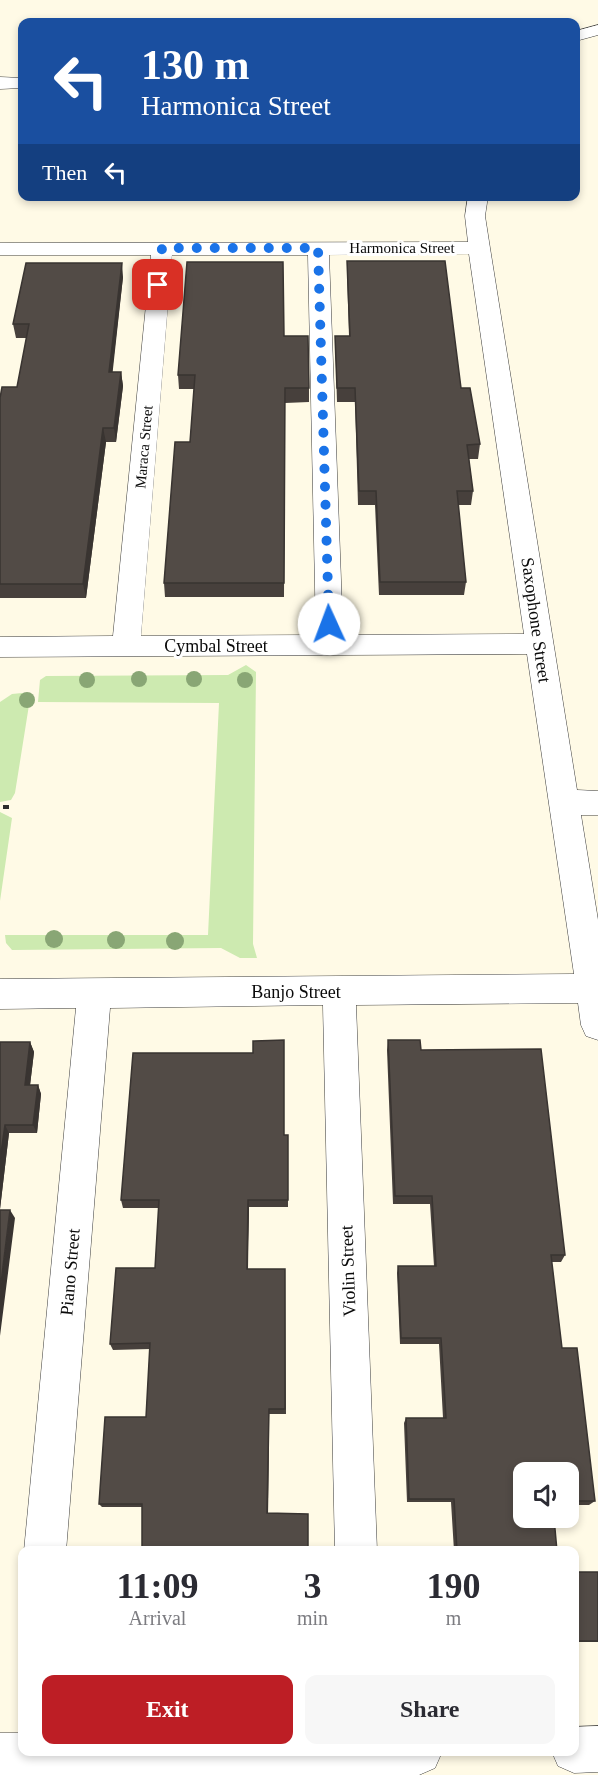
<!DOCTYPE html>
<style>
:root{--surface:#fff;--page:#f7f7f7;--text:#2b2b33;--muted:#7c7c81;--accent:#bd1e25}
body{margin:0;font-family:"Times New Roman",serif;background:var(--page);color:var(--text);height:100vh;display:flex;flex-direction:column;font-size:22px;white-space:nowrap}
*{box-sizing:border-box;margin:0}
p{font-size:20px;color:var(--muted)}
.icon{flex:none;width:33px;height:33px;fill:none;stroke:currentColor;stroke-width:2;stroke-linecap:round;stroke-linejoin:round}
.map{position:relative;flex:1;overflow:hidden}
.panel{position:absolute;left:18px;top:1546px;width:561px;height:210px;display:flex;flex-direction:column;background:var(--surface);border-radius:12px;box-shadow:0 3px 9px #0003}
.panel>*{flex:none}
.guide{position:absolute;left:18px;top:18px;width:562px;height:183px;border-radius:12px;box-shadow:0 3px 9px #0003;background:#1a4fa0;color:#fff;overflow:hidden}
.tools{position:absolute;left:513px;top:1462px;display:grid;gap:12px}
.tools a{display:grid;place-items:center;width:66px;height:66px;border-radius:12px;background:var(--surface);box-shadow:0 3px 9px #0003;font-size:30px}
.pin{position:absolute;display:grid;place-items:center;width:51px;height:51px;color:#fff;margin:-26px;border-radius:12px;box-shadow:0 3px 9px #0006}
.me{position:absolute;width:66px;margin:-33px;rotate:358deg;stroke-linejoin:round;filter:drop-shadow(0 0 4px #0008)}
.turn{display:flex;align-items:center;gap:21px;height:126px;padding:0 24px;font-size:27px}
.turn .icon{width:78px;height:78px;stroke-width:2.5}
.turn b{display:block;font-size:42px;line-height:51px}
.then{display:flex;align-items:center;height:57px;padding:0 24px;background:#0003;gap:12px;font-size:22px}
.eta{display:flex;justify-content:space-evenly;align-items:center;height:102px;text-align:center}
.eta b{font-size:36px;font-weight:700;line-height:42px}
.cta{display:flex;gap:12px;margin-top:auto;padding:12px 24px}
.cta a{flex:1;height:69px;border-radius:12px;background:var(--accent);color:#fff;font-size:24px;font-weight:700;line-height:69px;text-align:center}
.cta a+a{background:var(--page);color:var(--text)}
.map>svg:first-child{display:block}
</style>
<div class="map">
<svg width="598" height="1775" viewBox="0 0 598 1775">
<rect width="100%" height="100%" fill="#fffae6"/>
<!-- green -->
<path fill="#cdeab0" d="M246,665L256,672L253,944L257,958H240L221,948L12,950L6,943L5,935H208L219,703L38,702L40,680L46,676L228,675Z
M22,693L26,695L29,705L15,793L11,800L0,802V702L12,694Z
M0,812L12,818L0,901Z"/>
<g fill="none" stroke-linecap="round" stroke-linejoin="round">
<!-- street casing -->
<g stroke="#3d3d3d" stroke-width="1">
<path id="street" d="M598,25V35L576,41V31Z
M0,77L22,78V88L0,89Z
M468,196H488L485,216L490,248L577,790L598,791V815H581L598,920V1040L586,1036L581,1025L578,1003L356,1005L377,1551H335L323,1005L110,1008L66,1551H24L76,1008L0,1009V979L574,974L527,654L0,657V637L113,636L151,255H0V243L468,242L465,216ZM469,254L524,634L343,635L329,255ZM172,255H308L316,635L141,636Z
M598,1726V1772L574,1773L558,1766L552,1752H574V1727Z
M0,1733H22V1752H442L435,1768L419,1775H0Z"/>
</g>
<!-- path -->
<path stroke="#2c2c2c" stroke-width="4" stroke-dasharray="6 3" stroke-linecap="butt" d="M3,807H10"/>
<!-- street -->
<use href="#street" fill="#fff" fill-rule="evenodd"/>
</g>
<!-- trees -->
<g fill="#89a675">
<circle cx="139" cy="679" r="8"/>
<circle cx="194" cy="679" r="8"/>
<circle cx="87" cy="680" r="8"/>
<circle cx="245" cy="680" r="8"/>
<circle cx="27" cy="700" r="8"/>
<circle cx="54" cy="939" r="9"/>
<circle cx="116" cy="940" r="9"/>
<circle cx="175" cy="941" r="9"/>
</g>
<!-- wall -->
<path fill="#47403c" d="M347,261L461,388L480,444L478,459H469L473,491L471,505H458L466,582L464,595H379L375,505H358L355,402H337L335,336H349L347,275Z
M123,277L112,372H121L123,386L116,442H106L86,598H0V398L17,387L27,338H16L13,324Z
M284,336L309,388V402L285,403L284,597H165L164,583L190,442L194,389H179L178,375Z
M388,1040L421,1050L565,1255L561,1262H551L562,1348L595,1501L589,1505H568V1473H524L557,1551H454L451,1502H407L404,1423L406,1418H443L439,1344H400L397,1273L398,1266H434L430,1204H393L387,1050Z
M0,1042H30L34,1052L30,1085H38L41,1094L37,1133H9L0,1209Z
M284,1135H288V1207H249L248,1269H285L286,1414H269L268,1513L308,1514V1550H285L142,1507H102L99,1504L146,1417L150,1349L113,1350L110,1344L155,1268L159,1208H123L121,1200Z
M574,1572H598V1642H574Z"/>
<!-- shaded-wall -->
<path fill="#393431" d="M122,263L123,277L111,387L109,372Z
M121,372L123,386L116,442L114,428Z
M103,428L106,442L86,598L83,584Z
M30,1042L34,1052L29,1094L25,1085Z
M38,1085L41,1094L37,1133L33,1125Z
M5,1125L9,1133L0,1209V1160Z
M248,1200L249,1207L247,1276V1269Z
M10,1210L15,1218L0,1336V1291Z
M269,1409V1414L268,1517L267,1513Z"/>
<!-- building -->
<path fill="#524b46" stroke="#393431" stroke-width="1.5" d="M347,261H445L461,388H470L480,444L467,445L473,491H457L466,582H380L376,491H359L355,388H337L335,336H350Z
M187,262H283L284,336H308L309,388H285L284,583H164L175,442H190L195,375H178Z
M26,263H122L109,372H121L114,428H103L83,584H0V398L2,387H17L29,324H13Z
M284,1040V1135H288V1200H248L247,1269H285V1409H269L267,1513L308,1514V1547H284V1551H142V1504H99L105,1417H146L150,1343L110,1344L116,1268H155L159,1200H121L133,1053H253V1041Z
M388,1040H420L421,1050L541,1049L565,1255H551L562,1348H577L595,1501H568V1473H524V1518H554L557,1551H457L454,1499H409L406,1418H446L441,1338H401L398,1266H436L432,1196H395Z
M0,1042H30L25,1085H38L33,1125H5L0,1160Z
M0,1210H10L0,1291Z
M574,1572H598V1641H574Z"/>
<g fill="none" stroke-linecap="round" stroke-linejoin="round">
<!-- route -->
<path stroke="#1a73e8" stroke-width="10" stroke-dasharray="0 18" d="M158,285L162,248H318L329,624"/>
</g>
<g text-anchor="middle" stroke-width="6" stroke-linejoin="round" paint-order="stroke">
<!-- far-street labels -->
<g font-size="15" fill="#0a0a0a" stroke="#fff">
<text x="402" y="253">Harmonica Street</text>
<text transform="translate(144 447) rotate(-85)" y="5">Maraca Street</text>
</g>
<!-- street labels -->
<g font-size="18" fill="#0a0a0a" stroke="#fff">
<text transform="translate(536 620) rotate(82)" y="6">Saxophone Street</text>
<text x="216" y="652">Cymbal Street</text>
<text x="296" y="998">Banjo Street</text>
<text transform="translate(348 1271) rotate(-92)" y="6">Violin Street</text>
<text transform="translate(70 1272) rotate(-85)" y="6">Piano Street</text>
</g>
</g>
</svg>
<div class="tools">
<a><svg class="icon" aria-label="sound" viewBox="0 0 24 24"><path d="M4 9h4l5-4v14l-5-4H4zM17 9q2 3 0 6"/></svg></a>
</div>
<div class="pin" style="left:158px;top:285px;background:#d93025"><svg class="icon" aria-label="arrive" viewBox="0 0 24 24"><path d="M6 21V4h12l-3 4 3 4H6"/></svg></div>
<svg class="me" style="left:329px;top:624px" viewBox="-20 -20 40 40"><circle r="19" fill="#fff"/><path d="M0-13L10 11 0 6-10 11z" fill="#1a73e8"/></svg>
<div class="guide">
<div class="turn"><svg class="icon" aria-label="left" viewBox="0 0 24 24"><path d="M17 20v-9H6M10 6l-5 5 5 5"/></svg><div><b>130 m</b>Harmonica Street</div></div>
<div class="then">Then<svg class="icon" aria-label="left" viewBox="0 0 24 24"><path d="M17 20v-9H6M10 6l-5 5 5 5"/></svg></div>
</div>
<section class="panel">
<div class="eta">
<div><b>11:09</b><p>Arrival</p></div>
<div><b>3</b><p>min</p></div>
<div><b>190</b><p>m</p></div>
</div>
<div class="cta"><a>Exit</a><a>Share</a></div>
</section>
</div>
